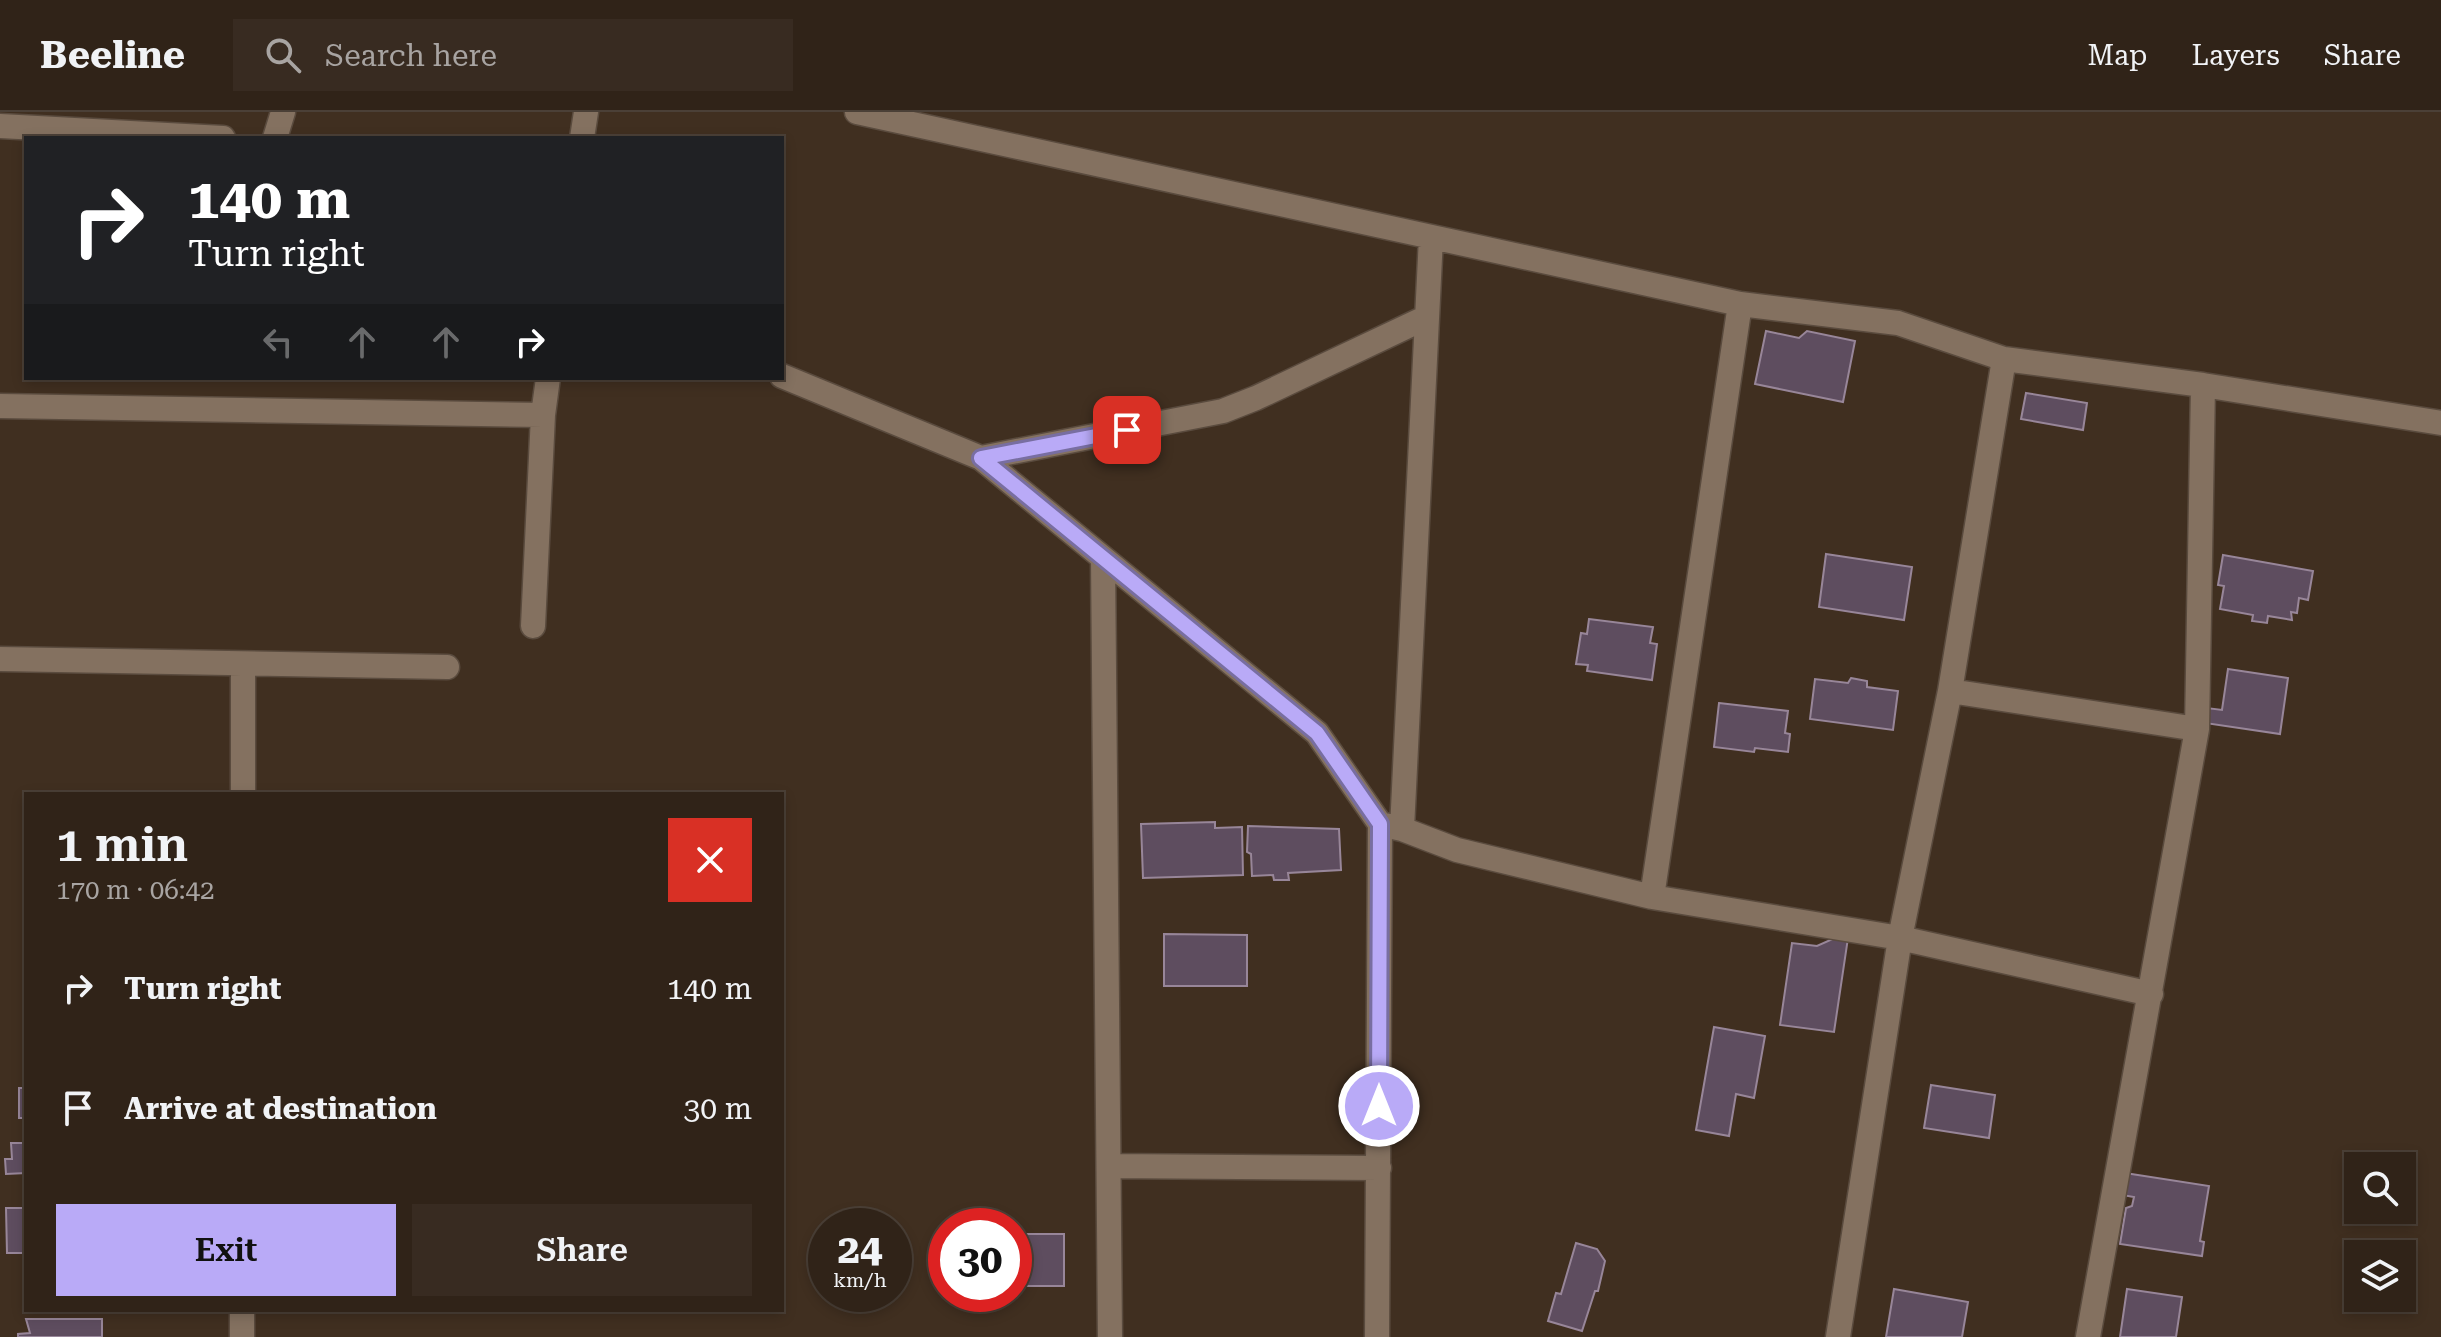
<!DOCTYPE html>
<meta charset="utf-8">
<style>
:root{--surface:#302318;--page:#382b21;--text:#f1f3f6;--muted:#a8a4a2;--line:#4b4037;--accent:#b9aaf7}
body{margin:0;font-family:"Roboto Serif",serif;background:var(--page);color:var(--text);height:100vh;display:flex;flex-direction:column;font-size:30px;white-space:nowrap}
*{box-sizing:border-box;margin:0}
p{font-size:26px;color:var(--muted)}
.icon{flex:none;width:44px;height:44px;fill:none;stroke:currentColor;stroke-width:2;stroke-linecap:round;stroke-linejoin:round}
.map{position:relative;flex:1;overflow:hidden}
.panel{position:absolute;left:24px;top:680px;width:760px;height:520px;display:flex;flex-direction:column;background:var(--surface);border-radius:0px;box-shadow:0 4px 12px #0003,0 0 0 2px var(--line)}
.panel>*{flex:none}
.top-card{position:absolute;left:24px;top:24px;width:760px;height:244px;border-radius:0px;box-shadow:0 4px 12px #0003,0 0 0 2px var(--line);background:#202124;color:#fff;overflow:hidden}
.controls{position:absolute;left:2344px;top:1040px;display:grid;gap:16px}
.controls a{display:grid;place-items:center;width:72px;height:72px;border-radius:0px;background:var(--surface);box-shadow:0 4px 12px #0003,0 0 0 2px var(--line);font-size:40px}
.speed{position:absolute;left:808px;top:1096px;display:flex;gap:16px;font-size:40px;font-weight:700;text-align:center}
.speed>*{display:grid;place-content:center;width:104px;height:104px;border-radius:50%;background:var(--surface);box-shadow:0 4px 12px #0003,0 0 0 2px var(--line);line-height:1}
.speed small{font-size:20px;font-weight:400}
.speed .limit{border:12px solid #d22;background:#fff;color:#111}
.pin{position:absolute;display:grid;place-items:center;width:68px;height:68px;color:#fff;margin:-34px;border-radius:16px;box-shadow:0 4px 12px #0006}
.me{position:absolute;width:88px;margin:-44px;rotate:0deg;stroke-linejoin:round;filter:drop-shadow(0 0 6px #0008)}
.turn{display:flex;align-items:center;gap:28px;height:168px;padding:0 32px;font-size:36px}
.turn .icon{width:104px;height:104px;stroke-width:2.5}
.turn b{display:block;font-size:56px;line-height:68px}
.lanes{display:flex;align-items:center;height:76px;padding:0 32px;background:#0003;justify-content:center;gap:40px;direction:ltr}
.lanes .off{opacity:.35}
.round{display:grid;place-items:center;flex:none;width:84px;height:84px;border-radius:0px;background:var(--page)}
.head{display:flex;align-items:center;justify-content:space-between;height:136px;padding:0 32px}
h1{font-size:48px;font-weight:600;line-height:60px}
.action{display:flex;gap:16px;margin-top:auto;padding:16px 32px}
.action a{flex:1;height:92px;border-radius:0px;background:var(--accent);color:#111;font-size:32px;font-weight:600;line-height:92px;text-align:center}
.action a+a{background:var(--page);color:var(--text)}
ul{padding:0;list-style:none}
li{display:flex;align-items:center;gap:24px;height:120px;padding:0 32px}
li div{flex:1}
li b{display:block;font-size:30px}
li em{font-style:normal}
header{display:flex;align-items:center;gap:48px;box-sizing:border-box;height:112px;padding:0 40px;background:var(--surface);border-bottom:2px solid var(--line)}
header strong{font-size:38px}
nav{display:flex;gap:44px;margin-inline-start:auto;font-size:28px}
.search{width:560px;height:72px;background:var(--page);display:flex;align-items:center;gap:20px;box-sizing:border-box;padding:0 28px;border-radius:0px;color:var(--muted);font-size:30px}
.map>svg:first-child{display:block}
</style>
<header>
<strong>Beeline</strong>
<div class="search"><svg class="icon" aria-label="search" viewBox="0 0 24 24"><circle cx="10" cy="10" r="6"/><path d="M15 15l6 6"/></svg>Search here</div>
<nav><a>Map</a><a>Layers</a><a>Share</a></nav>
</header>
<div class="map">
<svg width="2441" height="1225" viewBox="0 0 2441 1225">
<rect width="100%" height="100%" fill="#402f20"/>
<!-- building -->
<path fill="#5e4d5f" stroke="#988699" stroke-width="2" d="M1766,219L1799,226L1807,219L1855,229L1843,290L1755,272Z
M2026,281L2087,291L2083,318L2021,307Z
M1826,442L1912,455L1904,508L1819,495Z
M2223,443L2313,459L2308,488L2299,486L2297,501L2291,500L2292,508L2268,504L2267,511L2252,509L2253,503L2220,497L2224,474L2218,473Z
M1589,507L1653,515L1650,531L1657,532L1652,568L1587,559L1588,553L1576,552L1581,521L1587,522Z
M2228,557L2288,566L2280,622L2205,611L2207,596L2222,598Z
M1851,566L1867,569V575L1898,579L1893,618L1810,607L1815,567L1848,571Z
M1719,591L1788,599L1785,621L1790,622L1788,640L1755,636L1754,640L1714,635Z
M1215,710V716L1242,715L1243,763L1143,766L1141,712Z
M1248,714L1339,717L1341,758L1288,761L1289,768H1274L1273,763L1252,764L1251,742L1247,740Z
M1164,822L1247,823V874H1164Z
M1837,825L1848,826L1834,920L1780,913L1792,831L1817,834Z
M1714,915L1765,924L1754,986L1736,982L1729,1024L1696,1018Z
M1931,973L1995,983L1989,1026L1924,1016Z
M19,976H26V1006H19Z
M11,1031H26V1061L6,1062L5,1047H12Z
M2125,1061L2209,1074L2200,1129L2204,1130L2202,1144L2120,1132L2126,1096L2132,1094L2134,1085L2122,1083Z
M6,1096H26V1141H7Z
M1014,1122H1064V1174H1014Z
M1576,1131L1597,1137L1605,1149L1598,1179H1595L1582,1219L1548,1209L1556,1181L1561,1182Z
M1894,1177L1968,1190L1962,1225H1886Z
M2127,1177L2182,1185L2176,1225H2120Z
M26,1207H102V1225H18V1222L30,1221Z"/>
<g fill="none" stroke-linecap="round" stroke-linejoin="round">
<!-- street casing -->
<g stroke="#5a4b3e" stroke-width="27">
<path id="street" d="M857,0L1740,192L1898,211L2004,247L2203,273L2441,311
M0,14L223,26
M275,26L283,0
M582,26L586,0
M782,264L981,346L1317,621L1380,712L1402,717L1457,738L1652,785L1900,826L2151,882
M0,294L543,303L548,266
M981,346L1223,299L1256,286L1427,205
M1103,446L1110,1225
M533,514L543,303
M0,547L447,555
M1950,579L2004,247
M243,682V552
M1402,717L1431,125
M1652,785L1740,192
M1109,1054L1379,1056
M242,1225V1198
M1377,1225L1380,712
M1838,1225L1900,826L1950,579L2197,617
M2088,1225L2197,617L2203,273"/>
</g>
<!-- street -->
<use href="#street" stroke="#847160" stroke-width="24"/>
</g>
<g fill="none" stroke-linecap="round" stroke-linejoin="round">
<!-- route casing -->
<g stroke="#786ea1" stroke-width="20">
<path id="route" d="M1127,318L981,346L1317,621L1380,712L1379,994"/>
</g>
<!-- route -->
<use href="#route" stroke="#b9aaf7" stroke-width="14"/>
</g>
</svg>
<div class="controls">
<a><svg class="icon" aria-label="search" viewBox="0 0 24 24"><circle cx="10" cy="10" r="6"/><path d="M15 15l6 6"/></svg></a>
<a><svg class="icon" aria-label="layers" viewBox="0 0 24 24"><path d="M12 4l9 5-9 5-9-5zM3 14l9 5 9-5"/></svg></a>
</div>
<div class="speed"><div>24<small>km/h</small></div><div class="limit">30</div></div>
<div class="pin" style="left:1127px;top:318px;background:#d93025"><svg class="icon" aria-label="arrive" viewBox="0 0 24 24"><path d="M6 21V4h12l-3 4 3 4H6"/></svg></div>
<svg class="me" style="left:1379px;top:994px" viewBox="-20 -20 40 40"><circle r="17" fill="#b9aaf7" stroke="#fff" stroke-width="3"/><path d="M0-11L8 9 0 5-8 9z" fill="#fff"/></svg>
<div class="top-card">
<div class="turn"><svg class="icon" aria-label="right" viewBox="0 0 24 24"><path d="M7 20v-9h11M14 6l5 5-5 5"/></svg><div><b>140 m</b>Turn right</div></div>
<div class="lanes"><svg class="icon off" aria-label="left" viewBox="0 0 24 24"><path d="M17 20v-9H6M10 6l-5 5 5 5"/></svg><svg class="icon off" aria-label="ahead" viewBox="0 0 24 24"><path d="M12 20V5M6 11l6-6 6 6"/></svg><svg class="icon off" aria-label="ahead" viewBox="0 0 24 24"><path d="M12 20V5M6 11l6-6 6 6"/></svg><svg class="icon" aria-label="right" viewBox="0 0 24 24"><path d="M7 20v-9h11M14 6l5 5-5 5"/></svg></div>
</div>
<section class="panel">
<div class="head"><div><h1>1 min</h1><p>170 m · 06:42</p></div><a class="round" style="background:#d93025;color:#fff"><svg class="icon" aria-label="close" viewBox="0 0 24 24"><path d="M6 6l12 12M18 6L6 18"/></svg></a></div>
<ul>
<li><svg class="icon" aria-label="right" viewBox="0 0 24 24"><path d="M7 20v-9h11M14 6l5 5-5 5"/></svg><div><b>Turn right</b></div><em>140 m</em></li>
<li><svg class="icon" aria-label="arrive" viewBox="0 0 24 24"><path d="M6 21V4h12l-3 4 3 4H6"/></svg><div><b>Arrive at destination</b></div><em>30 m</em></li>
</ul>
<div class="action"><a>Exit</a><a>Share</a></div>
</section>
</div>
